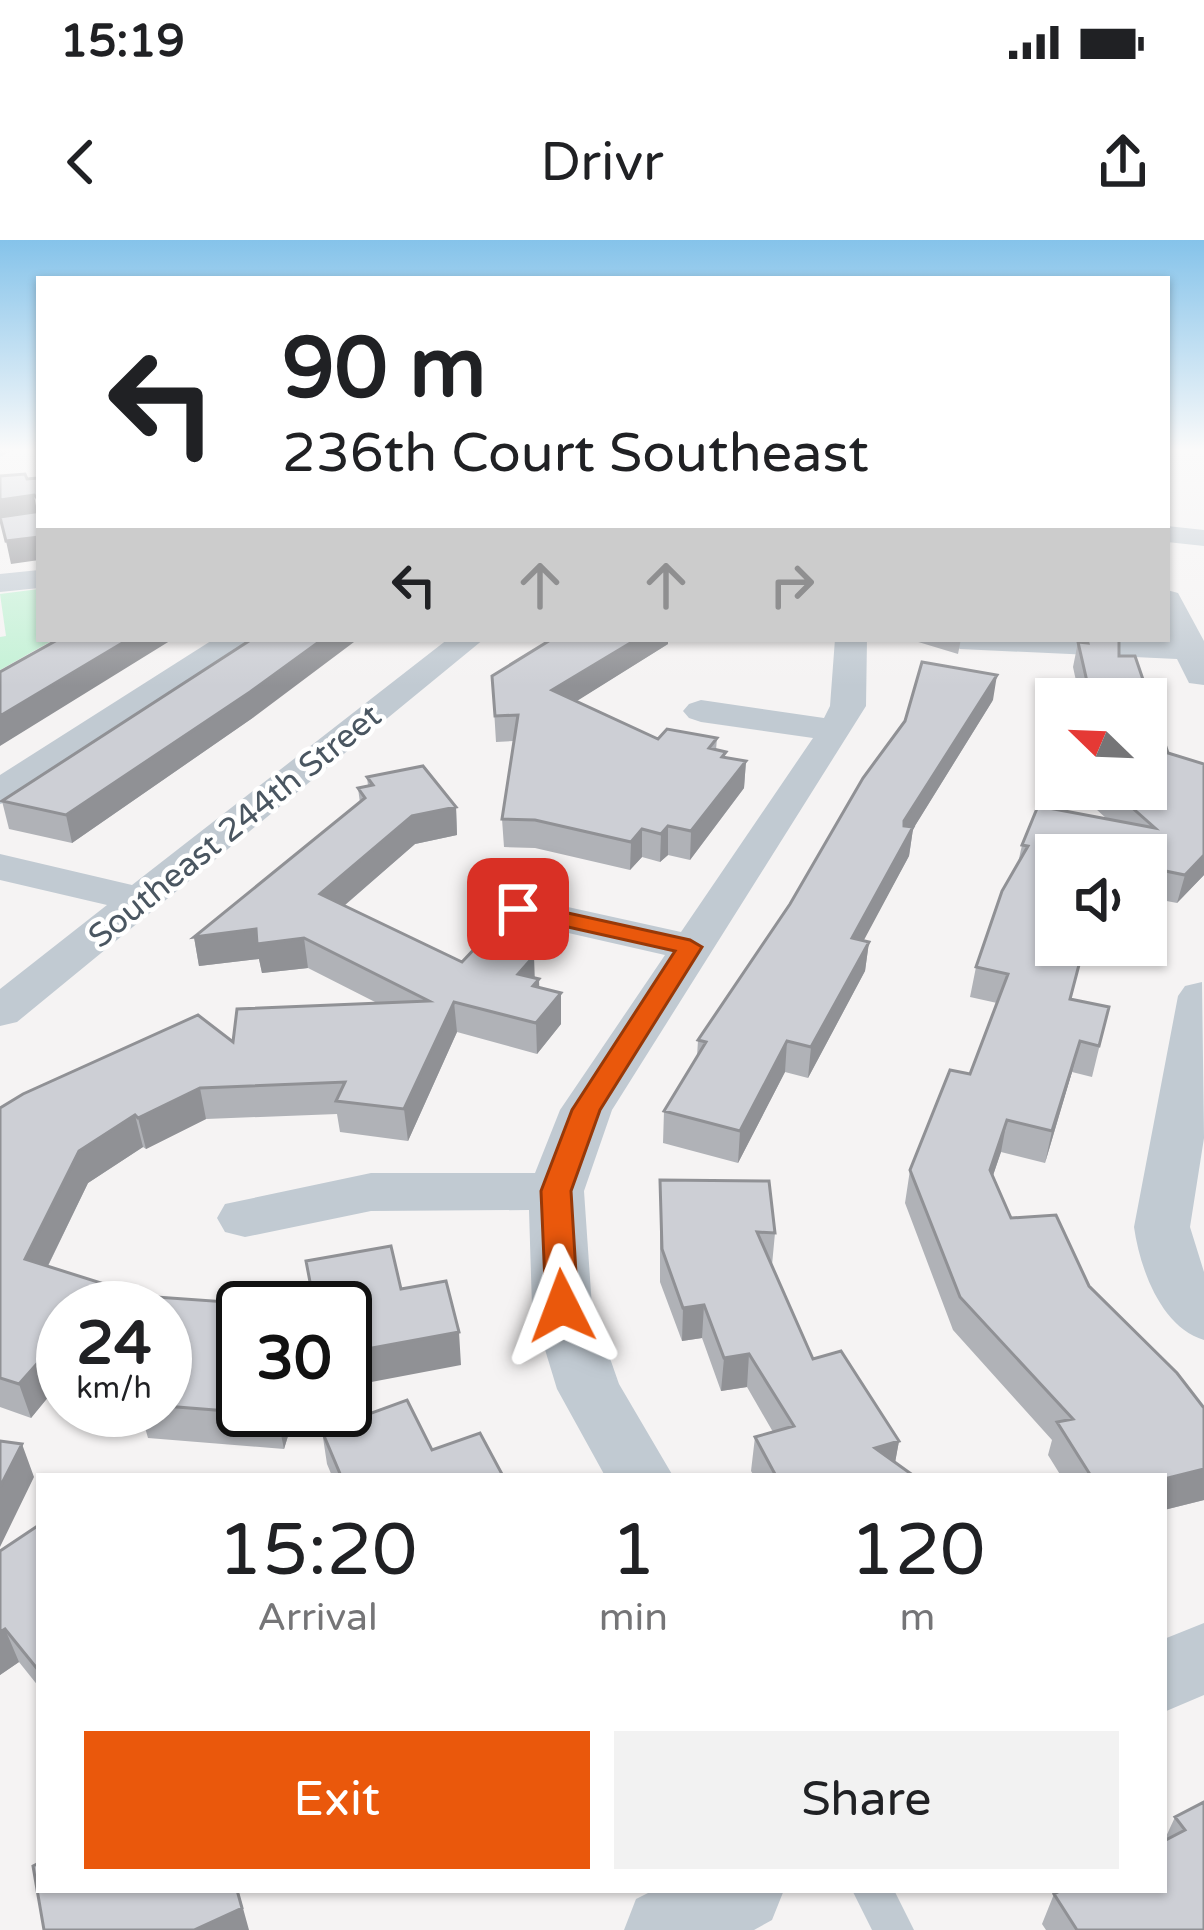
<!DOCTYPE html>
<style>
:root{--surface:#fff;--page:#f2f2f2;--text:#202124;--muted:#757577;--accent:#ea580c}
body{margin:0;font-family:"Varela Round",sans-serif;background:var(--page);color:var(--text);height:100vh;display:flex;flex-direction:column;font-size:45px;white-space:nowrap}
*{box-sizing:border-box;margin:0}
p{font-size:39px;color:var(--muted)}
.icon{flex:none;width:66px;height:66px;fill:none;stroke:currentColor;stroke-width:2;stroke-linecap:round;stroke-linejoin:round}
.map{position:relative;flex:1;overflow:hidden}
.drawer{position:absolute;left:36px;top:1233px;width:1131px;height:420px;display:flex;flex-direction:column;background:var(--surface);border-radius:0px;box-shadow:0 3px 9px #0004}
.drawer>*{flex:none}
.top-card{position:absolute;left:36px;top:36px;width:1134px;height:366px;border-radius:0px;box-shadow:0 3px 9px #0004;background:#fff;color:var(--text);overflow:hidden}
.needle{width:78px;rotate:293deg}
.buttons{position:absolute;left:1035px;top:438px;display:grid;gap:24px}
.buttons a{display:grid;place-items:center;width:132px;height:132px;border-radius:0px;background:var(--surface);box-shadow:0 3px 9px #0004;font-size:60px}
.speed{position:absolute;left:36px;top:1041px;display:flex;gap:24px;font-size:60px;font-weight:700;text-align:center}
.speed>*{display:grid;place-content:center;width:156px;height:156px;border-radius:50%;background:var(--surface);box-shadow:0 3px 9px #0004;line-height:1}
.speed small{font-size:30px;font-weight:400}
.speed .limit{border:6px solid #111;border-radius:18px;background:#fff;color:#111}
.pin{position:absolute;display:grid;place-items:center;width:102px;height:102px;color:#fff;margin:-51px;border-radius:24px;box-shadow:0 6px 18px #0006}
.me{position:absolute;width:132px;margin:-66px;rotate:357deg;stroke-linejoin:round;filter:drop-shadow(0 0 9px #0008)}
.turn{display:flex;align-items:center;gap:42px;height:252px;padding:0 48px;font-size:54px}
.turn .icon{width:156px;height:156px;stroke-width:2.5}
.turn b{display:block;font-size:84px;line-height:102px}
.lanes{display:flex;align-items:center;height:114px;padding:0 48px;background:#0003;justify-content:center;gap:60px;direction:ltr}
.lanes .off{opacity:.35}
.eta{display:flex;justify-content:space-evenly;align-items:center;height:204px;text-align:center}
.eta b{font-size:72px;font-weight:600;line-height:84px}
.button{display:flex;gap:24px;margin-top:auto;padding:24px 48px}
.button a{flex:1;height:138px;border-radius:0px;background:var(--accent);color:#fff;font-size:48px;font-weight:600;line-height:138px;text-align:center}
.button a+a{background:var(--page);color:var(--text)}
.status{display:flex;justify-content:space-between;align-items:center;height:84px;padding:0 60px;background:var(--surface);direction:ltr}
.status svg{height:33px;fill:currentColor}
header{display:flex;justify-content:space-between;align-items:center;height:156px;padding:0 48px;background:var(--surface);font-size:54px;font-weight:600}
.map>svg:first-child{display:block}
</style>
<div class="status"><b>15:19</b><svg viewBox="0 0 49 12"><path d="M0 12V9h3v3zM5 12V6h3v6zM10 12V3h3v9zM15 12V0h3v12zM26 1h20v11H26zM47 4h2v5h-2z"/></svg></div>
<header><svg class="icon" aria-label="back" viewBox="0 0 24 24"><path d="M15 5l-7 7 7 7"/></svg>Drivr<svg class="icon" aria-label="share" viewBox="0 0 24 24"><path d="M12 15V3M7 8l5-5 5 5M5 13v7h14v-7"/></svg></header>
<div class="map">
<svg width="1204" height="1690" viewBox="0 0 1204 1690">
<rect width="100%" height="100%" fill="#f5f3f3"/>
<!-- green -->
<path fill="#c3f1d5" d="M39,349V399H55L0,430V397L6,396L0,354Z"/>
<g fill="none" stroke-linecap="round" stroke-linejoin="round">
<!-- lane -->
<path fill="#c1cad2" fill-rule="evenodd" d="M852,1650H894L914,1690H872Z"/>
<!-- street -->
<path fill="#c1cad2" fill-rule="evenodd" d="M0,210H13L0,217Z
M1167,286L1204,290V306L1167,302Z
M39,330V348L0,352V334Z
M1167,350L1178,353L1204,401V445L1189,443L1177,419L960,409L944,399H1169Z
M214,399H252L14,560L0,564V535Z
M448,399H484L17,782L0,786V749L107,665L0,640V614L132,645Z
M835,399H867L866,466L612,870L584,951L592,1067L619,1144L673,1236H605L557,1149L532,1067L529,970L371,971L245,997L225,992L217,978L225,964L371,933H535L560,870L665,715L503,678L496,669L503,660L518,656L681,692L813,498L701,482L689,478L683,471L689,464L701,460L824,478L830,466Z
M1202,742L1204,898L1190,987L1204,1032V1100C1161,1087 1140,1029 1134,987L1178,756L1185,746Z
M1204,1383V1455L1164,1472V1399Z
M654,1650H784L772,1680L754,1690H624L636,1659Z"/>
</g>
<!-- wall -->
<path fill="#b0b2b7" d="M915,399H961L958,414L915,401Z
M1085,399H1119V416H1135L1168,513L1204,524V635L1177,663L1146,657V615H1056V705H1086L1079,721L1071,759L1109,767L1092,837L1072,832L1045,923L1001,912L993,935L1011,978L1056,975L1089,1046L1177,1133L1204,1168V1260L1164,1270V1236H1061L1048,1215L1052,1200L953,1090L905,963L910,930L950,830L970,834L997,763L970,757L976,727L1002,651L1018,623L1022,605L1038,566L1107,579L1074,549H1146V459H1080L1073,427L1078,402H1084Z
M668,404L576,461L658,499L717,498L716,510L725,518L746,521L744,548L690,620L668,615L660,622L642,617L630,630L535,608L504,607L502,579L514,501L496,502L492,436Z
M993,460L913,589L909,616L863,700L869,702L865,731L808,838L785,832L738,923L663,903L664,871L697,817L698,800Z
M254,477L72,603L9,589L2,561Z
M1056,485V532L1035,513L1040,487Z
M423,526L456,567L457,595L415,604L344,666L462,722L480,703L534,716V738L539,739V748L561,753V784L537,814L457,792L408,901L340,892L337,874L206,879L146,909L143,907L88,943L48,1026L142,1056L242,1063L243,1170H296L284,1209L148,1198L140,1170H165V1068H63V1139L31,1178L0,1167V868L23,854L198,775L233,802L237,769L377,763L308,728L262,733L259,719L199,726L194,697L360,563L358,548L368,546L367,537Z
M660,940L775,993L772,1025L813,1119L899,1201L895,1222L914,1236H754L751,1231L755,1197L773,1192L747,1147L721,1151L702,1098L682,1101L660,1042Z
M322,1191L432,1210L503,1236H332L327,1224Z
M39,1285V1447L19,1422L0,1435V1311Z
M1204,1562V1690H1046L1042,1684L1054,1654L1164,1601L1175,1577Z"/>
<!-- shaded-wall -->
<path fill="#909195" d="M34,255L38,277L0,282V260Z
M39,297V320L11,324L6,301Z
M129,399H173L0,506V476Z
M323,399H358L254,477L72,603L66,575Z
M637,399H668V404L553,476L552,450Z
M997,435L993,460L913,589L909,616L849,728L852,698L904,581Z
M746,521L744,548L690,620L691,591Z
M456,567L457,595L415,604L324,683L320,654L412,576Z
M668,586V615L660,622L661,594Z
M642,589V617L630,630L631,602Z
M1204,615V635L1177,663L1185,635Z
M256,689L304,698L308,728L262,733L259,719L199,726L194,697Z
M869,702L865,731L808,838L811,807Z
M1079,705H1086L1065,749L1072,719Z
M534,716L535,744L539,739L540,770L518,734Z
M561,753V784L537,814L536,783Z
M454,762L457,792L408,901L404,869Z
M787,801L785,832L738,923L740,891Z
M1080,801L1072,832L1045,923L1052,891Z
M200,848L206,879L146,909L138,878Z
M135,875L143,907L88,943L35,1052L25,1019L79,911Z
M1007,880L1001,912L984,962L990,930Z
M242,1063L243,1068V1113L229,1098Z
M704,1065L702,1098L682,1101L683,1068Z
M459,1092L461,1125L345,1147V1113Z
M59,1099L63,1112V1139L31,1178L19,1144Z
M749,1114L747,1147L721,1151L724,1118Z
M279,1170H296L284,1209L277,1175Z
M899,1201L893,1234L875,1208Z
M22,1204L34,1237L0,1307V1247Z
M1204,1229V1260L1164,1270V1239Z
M5,1389L19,1422L0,1435V1392Z
M238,1650L249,1690H194Z"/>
<!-- building -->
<path fill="#cdcfd5" stroke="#909195" stroke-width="3" d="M25,234L27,239L39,238V297L6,301L0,277L35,272L39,260L34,255L0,260V236Z
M59,399H129L0,476V432Z
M252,399H323L250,452L66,575L2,561Z
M552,399H637L552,450L658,499L667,489L717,498L709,508L726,512L722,517L746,521L691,591L668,586L661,594L642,589L631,602L535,580L502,579L518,475L495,476L492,436Z
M1087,399H1119V416H1135L1168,513L1204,524V615L1185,635L1146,627V615H1056V705H1079L1072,719L1080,721L1070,759L1109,767L1099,806L1080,801L1052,891L1007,880L990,930L1011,978L1056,975L1089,1046L1177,1133L1204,1168V1229L1164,1239V1236H1091L1057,1182L1073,1179L960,1057L910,930L950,830L970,834L1008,734L976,727L1002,651L1028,606L1022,605L1038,566L1155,588L1111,549H1146V459H1091L1078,402L1088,403Z
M922,422L997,435L904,581V586L913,587L852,698L869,702L811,807L787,801L740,891L664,871L706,802L698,800L790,664L863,538L905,481Z
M1056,485V501L1040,487Z
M423,526L456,567L412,576L320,654L462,722L480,703L534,716L518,734L539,739L533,746L561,753L536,783L454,762L404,869L336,861L345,842L200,848L138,878L135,875L79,911L25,1019L142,1056L242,1063L229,1098L243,1099V1170H279L277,1175L165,1166V1068H63V1100L59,1099L19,1144L0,1138V868L23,854L198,775L233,802L237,769L429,761L304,698L257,704L256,689L194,697L365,558L358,548L373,545L367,537Z
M660,940L769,941L775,993L757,992L813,1119L841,1111L899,1201L875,1208L914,1236H776L755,1197L794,1186L749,1114L724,1118L704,1065L683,1068L662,1009Z
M391,1006L401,1049L446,1041L459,1092L345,1113V1068H315L306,1021Z
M407,1160L432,1210L480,1193L503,1236H341L322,1191Z
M0,1201L22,1204L0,1247Z
M39,1285V1431L5,1389L0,1392V1311Z
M1204,1562V1690H1077L1054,1654L1062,1650H1164V1601L1185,1590L1175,1577Z
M39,1623V1650H237L242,1668L194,1690H44L33,1626Z"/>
<!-- sky -->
<linearGradient id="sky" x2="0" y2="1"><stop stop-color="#85c3ea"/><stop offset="0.47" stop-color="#fafafa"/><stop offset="1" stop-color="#fafafa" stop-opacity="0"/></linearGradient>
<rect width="1204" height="446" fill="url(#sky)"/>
<!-- route -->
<path fill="#ea580c" stroke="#983908" stroke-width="3" d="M518,662L690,700L702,707L600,870L571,951L578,1066L574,1075H551L546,1066L541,951L572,870L675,711L510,674V664Z"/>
<g text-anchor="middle" stroke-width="9" stroke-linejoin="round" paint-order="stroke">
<!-- far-street labels -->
<g font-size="33" fill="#4a5661" stroke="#fff">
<text transform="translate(234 585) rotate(-39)" y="12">Southeast 244th Street</text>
</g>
</g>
</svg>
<div class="buttons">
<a><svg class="needle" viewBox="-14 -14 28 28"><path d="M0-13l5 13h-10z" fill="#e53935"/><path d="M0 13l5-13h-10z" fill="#757577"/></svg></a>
<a><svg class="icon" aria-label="sound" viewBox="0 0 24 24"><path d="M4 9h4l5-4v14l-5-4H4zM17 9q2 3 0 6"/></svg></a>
</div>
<div class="speed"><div>24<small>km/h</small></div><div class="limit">30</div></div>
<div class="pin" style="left:518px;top:669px;background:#d93025"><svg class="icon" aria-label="arrive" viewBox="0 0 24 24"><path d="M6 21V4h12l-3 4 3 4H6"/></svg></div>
<svg class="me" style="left:562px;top:1066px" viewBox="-20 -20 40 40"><path d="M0-17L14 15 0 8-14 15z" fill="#ea580c" stroke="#fff" stroke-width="4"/></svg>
<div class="top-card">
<div class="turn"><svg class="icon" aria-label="left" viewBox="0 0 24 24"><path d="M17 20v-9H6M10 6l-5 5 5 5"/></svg><div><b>90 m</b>236th Court Southeast</div></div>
<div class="lanes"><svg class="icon" aria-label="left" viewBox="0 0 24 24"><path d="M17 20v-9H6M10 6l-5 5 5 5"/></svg><svg class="icon off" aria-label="ahead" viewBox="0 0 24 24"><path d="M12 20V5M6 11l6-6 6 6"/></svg><svg class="icon off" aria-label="ahead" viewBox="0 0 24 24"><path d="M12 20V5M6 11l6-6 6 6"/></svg><svg class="icon off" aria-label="right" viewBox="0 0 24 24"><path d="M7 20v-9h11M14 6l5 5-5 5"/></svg></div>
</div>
<section class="drawer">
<div class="eta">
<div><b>15:20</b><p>Arrival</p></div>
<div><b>1</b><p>min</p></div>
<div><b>120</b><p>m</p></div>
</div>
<div class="button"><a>Exit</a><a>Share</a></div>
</section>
</div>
